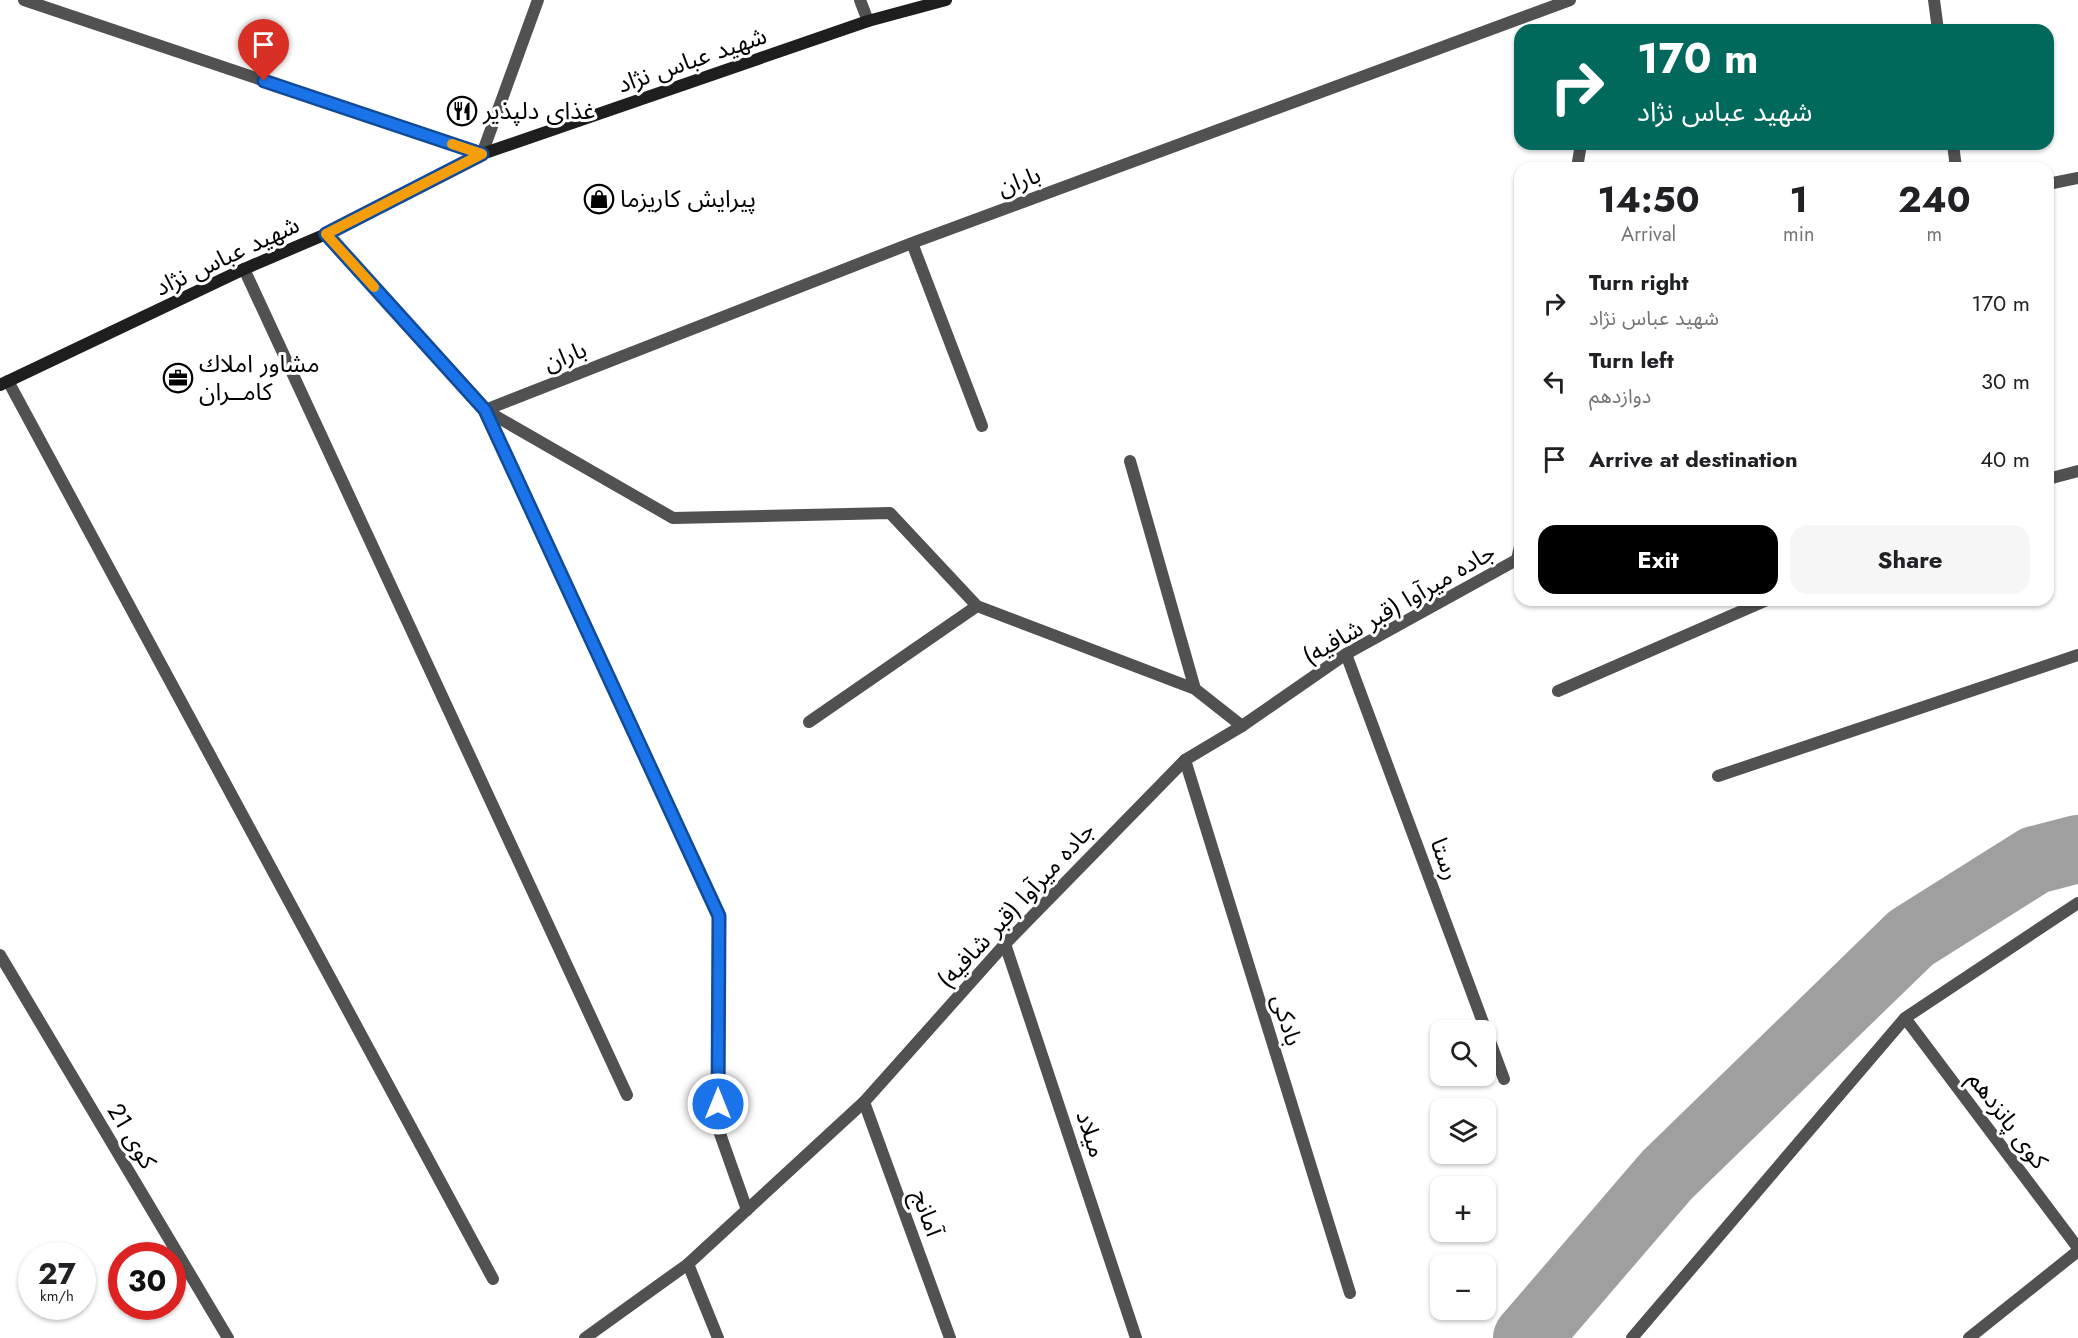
<!DOCTYPE html>
<meta charset="utf-8">
<style>
:root{--surface:#fff;--page:#f6f6f6;--text:#202124;--muted:#757577;--accent:#000}
body{margin:0;font-family:Jost,"Noto Sans Arabic",sans-serif;background:var(--page);color:var(--text);height:100vh;display:flex;flex-direction:column;font-size:22px;white-space:nowrap}
*{box-sizing:border-box;margin:0}
p{font-size:20px;color:var(--muted)}
.icon{flex:none;width:33px;height:33px;fill:none;stroke:currentColor;stroke-width:2;stroke-linecap:round;stroke-linejoin:round}
.map{position:relative;flex:1;overflow:hidden}
.sheet{position:absolute;left:1514px;top:162px;width:540px;height:444px;display:flex;flex-direction:column;background:var(--surface);border-radius:18px;box-shadow:0 2px 4px #0004}
.sheet>*{flex:none}
.banner{position:absolute;left:1514px;top:24px;width:540px;height:126px;border-radius:18px;box-shadow:0 2px 4px #0004;background:#00695c;color:#fff;overflow:hidden}
.controls{position:absolute;left:1430px;top:1020px;display:grid;gap:12px}
.controls a{display:grid;place-items:center;width:66px;height:66px;border-radius:12px;background:var(--surface);box-shadow:0 2px 4px #0004;font-size:30px}
.speed{position:absolute;left:18px;top:1242px;display:flex;gap:12px;font-size:30px;font-weight:700;text-align:center}
.speed>*{display:grid;place-content:center;width:78px;height:78px;border-radius:50%;background:var(--surface);box-shadow:0 2px 4px #0004;line-height:1}
.speed small{font-size:15px;font-weight:400}
.speed .limit{border:9px solid #d22;background:#fff;color:#111}
.pin{position:absolute;display:grid;place-items:center;width:51px;height:51px;color:#fff;margin:-62px -26px;border-radius:50% 50% 50% 0;rotate:-45deg;box-shadow:0 0 6px #0007}
.pin .icon{rotate:45deg}
.me{position:absolute;width:66px;margin:-33px;rotate:0deg;stroke-linejoin:round;filter:drop-shadow(0 0 4px #0008)}
.turn{display:flex;align-items:center;gap:21px;height:126px;padding:0 24px;font-size:27px}
.turn .icon{width:78px;height:78px;stroke-width:2.5}
.turn b{display:block;font-size:42px;line-height:51px}
.eta{display:flex;justify-content:space-evenly;align-items:center;height:102px;text-align:center}
.eta b{font-size:36px;font-weight:700;line-height:42px}
.primary-button{display:flex;gap:12px;margin-top:auto;padding:12px 24px}
.primary-button a{flex:1;height:69px;border-radius:18px;background:var(--accent);color:#fff;font-size:24px;font-weight:700;line-height:69px;text-align:center}
.primary-button a+a{background:var(--page);color:var(--text)}
ul{padding:0;list-style:none}
li{display:flex;align-items:center;gap:18px;height:78px;padding:0 24px}
li div{flex:1}
li b{display:block;font-size:22px}
li em{font-style:normal}
.map>svg:first-child{display:block}
</style>
<div class="map">
<svg width="2078" height="1338" viewBox="0 0 2078 1338">
<rect width="100%" height="100%" fill="#fff"/>
<g fill="none" stroke-linecap="round" stroke-linejoin="round">
<!-- river -->
<path stroke="#9f9f9f" stroke-width="68" d="M1527,1338L1667,1175L1911,938L2035,860L2078,849"/>
<!-- minor -->
<path stroke="#515151" stroke-width="12" d="M24,0L482,154L538,0
M860,0L868,21
M1934,0L1938,30
M1953,144L1956,168
M1577,168L1581,144
M326,234L485,410L673,518L890,513L977,606L1195,689L1242,726
M912,243L982,426
M244,269L627,1095
M8,381L493,1279
M1130,461L1195,689
M2048,479L2078,471
M1517,560L1520,546
M1346,654L1504,1079
M1558,691L1767,600
M809,722L977,606
M1185,760L1350,1293
M1718,776L2078,655
M1005,944L1136,1338
M0,955L228,1338
M1905,1018L2078,1248
M864,1102L950,1338
M747,1210L718,1128L719,916L485,410L912,243L1570,0
M688,1264L718,1338
M1632,1338L1905,1018L2078,903
M1969,1338L2078,1251"/>
<!-- tertiary -->
<path stroke="#515151" stroke-width="12" d="M2048,184L2078,178
M585,1338L688,1264L864,1102L1005,944L1185,760L1242,726L1346,654L1520,558"/>
<!-- secondary -->
<path stroke="#1e1e1e" stroke-width="12" d="M0,385L244,269L326,234L482,154L868,21L946,0"/>
</g>
<g fill="none" stroke-linecap="round" stroke-linejoin="round">
<!-- route casing -->
<g stroke="#114b97" stroke-width="15">
<path id="route" d="M264,81L482,154L326,234L485,410L719,916L718,1104"/>
</g>
<!-- route -->
<use href="#route" stroke="#1a73e8" stroke-width="10"/>
<!-- slow -->
<path stroke="#f59e0b" stroke-width="10" d="M374,287L326,234L482,154L452,144"/>
</g>
<!-- icons -->
<defs>
<g id="restaurant-ring" transform="scale(1.5)"><circle r="9.5" fill="#fff" stroke="#000" stroke-width="1.5"/><path d="M-5-6h1v4h1v-4h1v4h1v-4h1v5L-1.5 .5V6h-2V.5L-5-1ZM5-6V6H3V1.5H1.5Q1.5-4 5-6Z" fill="#000"/></g>
<g id="shop-ring" transform="scale(1.5)"><circle r="9.5" fill="#fff" stroke="#000" stroke-width="1.5"/><path d="M-5-2.5h2.3a2.7 3.5 0 0 1 5.4 0H5L5.5 6h-11ZM-1.5-2.5h3a1.5 2.3 0 0 0-3 0Z" fill="#000"/></g>
<g id="office-ring" transform="scale(1.5)"><circle r="9.5" fill="#fff" stroke="#000" stroke-width="1.5"/><path d="M-6-3h4V-5.5h4V-3h4V5H-6ZM-1-4.5V-3h2v-1.5ZM-6 0V1H6V0Z" fill="#000"/></g>
</defs>
<g fill-rule="evenodd">
<use href="#restaurant-ring" x="462" y="111"/>
<use href="#shop-ring" x="599" y="199"/>
<use href="#office-ring" x="178" y="378"/>
</g>
<g text-anchor="middle" stroke-width="6" stroke-linejoin="round" paint-order="stroke">
<!-- street labels -->
<g font-size="24" fill="#000" stroke="#fff">
<text transform="translate(692 60) rotate(-19)" y="8">شهید عباس نژاد</text>
<text transform="translate(1019 181) rotate(-20)" y="8">باران</text>
<text transform="translate(227 256) rotate(-25)" y="8">شهید عباس نژاد</text>
<text transform="translate(565 356) rotate(-21)" y="8">باران</text>
<text transform="translate(1399 604) rotate(-30)" y="8">جاده میرآوا (قبر شافیه)</text>
<text transform="translate(1445 859) rotate(70)" y="8">رستا</text>
<text transform="translate(1016 905) rotate(-47)" y="8">جاده میرآوا (قبر شافیه)</text>
<text transform="translate(1287 1020) rotate(73)" y="8">بادکی</text>
<text transform="translate(2008 1120) rotate(53)" y="8">کوی پانزدهم</text>
<text transform="translate(1091 1134) rotate(72)" y="8">میلاد</text>
<text transform="translate(132 1136) rotate(59)" y="8">کوی 21</text>
<text transform="translate(927 1213) rotate(70)" y="8">آمانج</text>
</g>
<!-- poi labels -->
<g font-size="24" fill="#000" stroke="#fff" text-anchor="start">
<text x="483" y="119">غذای دلپذیر</text>
<text x="620" y="207">پیرایش کاریزما</text>
<text x="199" y="372">مشاور املاك<tspan x="199" dy="28">كامــران</tspan></text>
</g>
</g>
</svg>
<div class="controls">
<a><svg class="icon" aria-label="search" viewBox="0 0 24 24"><circle cx="10" cy="10" r="6"/><path d="M15 15l6 6"/></svg></a>
<a><svg class="icon" aria-label="layers" viewBox="0 0 24 24"><path d="M12 4l9 5-9 5-9-5zM3 14l9 5 9-5"/></svg></a>
<a>+</a>
<a>−</a>
</div>
<div class="speed"><div>27<small>km/h</small></div><div class="limit">30</div></div>
<div class="pin" style="left:264px;top:81px;background:#d93025"><svg class="icon" aria-label="arrive" viewBox="0 0 24 24"><path d="M6 21V4h12l-3 4 3 4H6"/></svg></div>
<svg class="me" style="left:718px;top:1104px" viewBox="-20 -20 40 40"><circle r="17" fill="#1a73e8" stroke="#fff" stroke-width="3"/><path d="M0-11L8 9 0 5-8 9z" fill="#fff"/></svg>
<div class="banner">
<div class="turn"><svg class="icon" aria-label="right" viewBox="0 0 24 24"><path d="M7 20v-9h11M14 6l5 5-5 5"/></svg><div><b>170 m</b>شهید عباس نژاد</div></div>
</div>
<section class="sheet">
<div class="eta">
<div><b>14:50</b><p>Arrival</p></div>
<div><b>1</b><p>min</p></div>
<div><b>240</b><p>m</p></div>
</div>
<ul>
<li><svg class="icon" aria-label="right" viewBox="0 0 24 24"><path d="M7 20v-9h11M14 6l5 5-5 5"/></svg><div><b>Turn right</b><p>شهید عباس نژاد</p></div><em>170 m</em></li>
<li><svg class="icon" aria-label="left" viewBox="0 0 24 24"><path d="M17 20v-9H6M10 6l-5 5 5 5"/></svg><div><b>Turn left</b><p>دوازدهم</p></div><em>30 m</em></li>
<li><svg class="icon" aria-label="arrive" viewBox="0 0 24 24"><path d="M6 21V4h12l-3 4 3 4H6"/></svg><div><b>Arrive at destination</b></div><em>40 m</em></li>
</ul>
<div class="primary-button"><a>Exit</a><a>Share</a></div>
</section>
</div>
